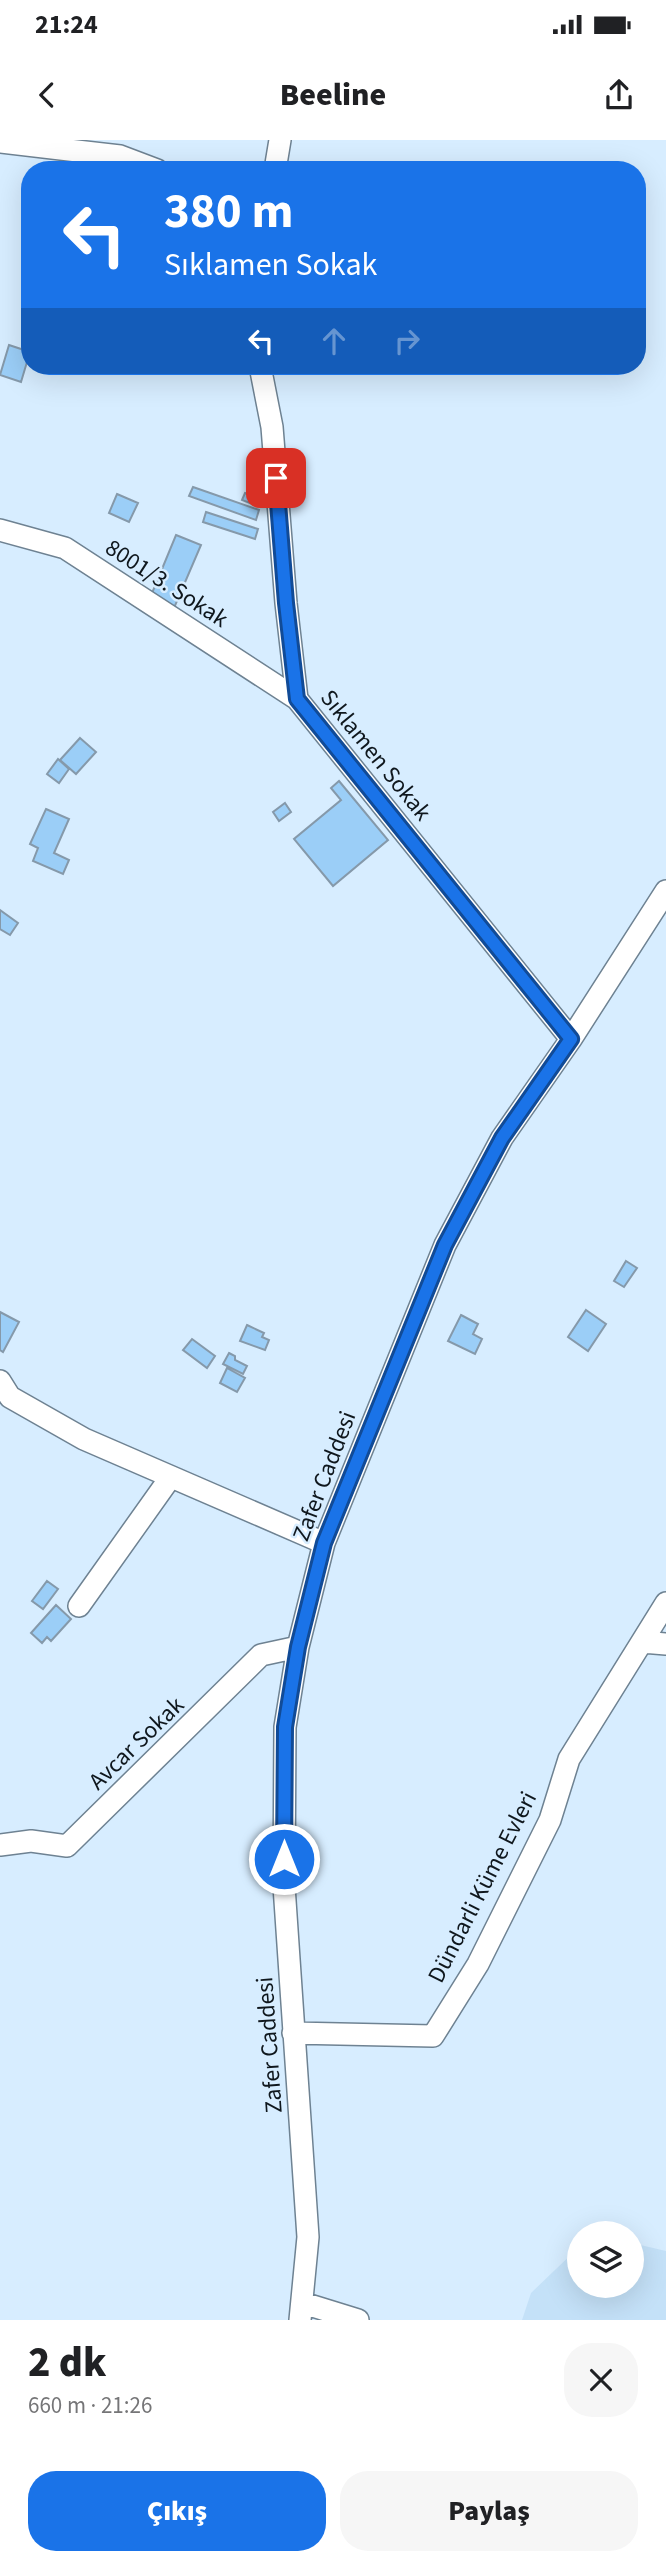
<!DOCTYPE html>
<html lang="tr">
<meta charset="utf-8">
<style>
:root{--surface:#fff;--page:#f6f6f6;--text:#202124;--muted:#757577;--accent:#1a73e8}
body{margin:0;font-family:"Source Sans 3",sans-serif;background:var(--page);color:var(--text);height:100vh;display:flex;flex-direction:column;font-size:26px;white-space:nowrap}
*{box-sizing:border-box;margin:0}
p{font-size:23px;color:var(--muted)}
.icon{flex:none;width:38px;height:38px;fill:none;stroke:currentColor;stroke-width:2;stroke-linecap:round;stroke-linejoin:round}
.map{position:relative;height:2180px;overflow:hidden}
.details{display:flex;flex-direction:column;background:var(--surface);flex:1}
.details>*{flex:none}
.top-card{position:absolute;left:21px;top:21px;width:625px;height:214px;border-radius:28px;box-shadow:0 7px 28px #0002;background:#1a73e8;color:#fff;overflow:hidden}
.tools{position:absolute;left:567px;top:2081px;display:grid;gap:14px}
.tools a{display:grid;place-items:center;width:77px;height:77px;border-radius:50%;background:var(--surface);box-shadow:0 7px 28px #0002;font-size:35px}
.pin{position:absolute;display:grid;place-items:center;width:60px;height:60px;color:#fff;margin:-30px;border-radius:14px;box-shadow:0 4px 10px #0006}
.me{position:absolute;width:77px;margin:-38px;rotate:0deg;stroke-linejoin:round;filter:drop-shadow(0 0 5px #0008)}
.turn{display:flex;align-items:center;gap:24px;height:147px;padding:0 28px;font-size:32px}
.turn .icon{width:91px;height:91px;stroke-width:2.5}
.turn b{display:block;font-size:49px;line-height:60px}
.lanes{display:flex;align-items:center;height:66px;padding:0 28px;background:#0003;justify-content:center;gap:35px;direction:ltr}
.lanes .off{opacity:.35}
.round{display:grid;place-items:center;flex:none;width:74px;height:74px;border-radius:28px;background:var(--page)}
.summary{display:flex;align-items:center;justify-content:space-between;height:119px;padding:0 28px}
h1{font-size:42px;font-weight:800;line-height:52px}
.cta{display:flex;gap:14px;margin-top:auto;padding:14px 28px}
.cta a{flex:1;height:80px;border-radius:28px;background:var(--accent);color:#fff;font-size:28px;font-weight:800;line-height:80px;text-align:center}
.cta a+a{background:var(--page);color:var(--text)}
.status{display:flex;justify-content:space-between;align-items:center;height:49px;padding:0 35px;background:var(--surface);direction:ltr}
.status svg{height:19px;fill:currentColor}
header{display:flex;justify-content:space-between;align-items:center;height:91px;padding:0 28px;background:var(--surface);font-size:32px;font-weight:800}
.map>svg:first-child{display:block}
</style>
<div class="status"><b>21:24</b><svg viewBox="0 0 49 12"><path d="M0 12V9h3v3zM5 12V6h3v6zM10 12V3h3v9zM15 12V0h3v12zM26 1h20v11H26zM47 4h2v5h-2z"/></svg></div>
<header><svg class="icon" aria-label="back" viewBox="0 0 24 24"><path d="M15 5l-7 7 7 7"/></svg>Beeline<svg class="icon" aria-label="share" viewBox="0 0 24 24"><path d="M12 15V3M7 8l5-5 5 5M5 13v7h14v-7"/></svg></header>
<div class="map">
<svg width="666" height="2180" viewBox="0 0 666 2180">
<rect width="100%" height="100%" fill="#d7edff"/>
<!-- built -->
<path fill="#c4e1f8" d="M632,2103L666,2111V2180H522L531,2153L579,2107V2146H632Z"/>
<!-- building -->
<path fill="#9bcef7" stroke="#8599aa" stroke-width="2" d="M9,205L30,212L21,242L0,235Z
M193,347L259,370L256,380L189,356Z
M245,353L258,358L255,365L242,360Z
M117,354L138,363L129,382L109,373Z
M206,372L258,389L255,399L203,382Z
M176,395L201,405L174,468L150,458Z
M80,598L96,612L76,634L60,620Z
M58,619L69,629L59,643L47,634Z
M339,641L388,700L333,746L294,699L341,660L331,648Z
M285,663L291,672L279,681L273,672Z
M46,669L69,679L54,713L69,720L63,734L33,721L38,708L30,704Z
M0,770L18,783L10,795L0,789Z
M626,1121L637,1128L624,1147L614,1141Z
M586,1170L606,1184L588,1211L568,1197Z
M0,1172L19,1182L3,1212L0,1210Z
M461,1175L478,1184L473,1194L482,1199L475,1214L448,1201Z
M247,1185L264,1193L262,1197L269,1200L265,1210L240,1201Z
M192,1199L215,1216L207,1228L183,1210Z
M229,1213L235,1216V1220L247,1226L243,1234L223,1224Z
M227,1228L245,1238L237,1252L220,1243Z
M47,1441L58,1449L43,1469L32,1461Z
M56,1465L71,1479L51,1501L47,1497L42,1503L31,1493Z"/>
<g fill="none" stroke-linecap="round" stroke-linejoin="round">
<!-- minor casing -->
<g stroke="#6e8292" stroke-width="24">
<path id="minor" d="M0,2L120,16L157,30
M275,30L280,0
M260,226L272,287L286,463L297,559L571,899
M0,390L65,408L297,559
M0,1241L10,1257L84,1299L324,1403
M79,1466L170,1338
M642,1502L666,1504
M0,1705L31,1701L67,1706L261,1515L298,1507
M293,1893L433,1896L478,1824L550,1680L569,1619L666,1463
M303,2163L358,2180
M300,2180L308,2097L284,1746L285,1587L298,1507L324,1403L445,1105L502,998L571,899L666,751"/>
</g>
<!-- minor -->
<use href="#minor" stroke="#fff" stroke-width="21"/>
</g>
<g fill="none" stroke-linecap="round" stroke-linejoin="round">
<!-- route casing -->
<g stroke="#114b97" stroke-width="18">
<path id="route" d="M276,338L286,463L297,559L571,899L502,998L445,1105L324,1403L298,1507L285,1587L284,1719"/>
</g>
<!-- route -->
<use href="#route" stroke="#1a73e8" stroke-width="12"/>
</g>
<g text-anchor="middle" stroke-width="5" stroke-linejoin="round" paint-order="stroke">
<!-- street labels -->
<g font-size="24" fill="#0f171d" stroke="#d7edff">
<text transform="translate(167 443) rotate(33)" y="8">8001/3. Sokak</text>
<text transform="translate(376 615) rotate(51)" y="8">Sıklamen Sokak</text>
<text transform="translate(324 1336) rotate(-69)" y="8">Zafer Caddesi</text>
<text transform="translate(136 1603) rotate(-44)" y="8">Avcar Sokak</text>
<text transform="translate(482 1747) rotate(-63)" y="8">Dündarli Küme Evleri</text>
<text transform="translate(269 1905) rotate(-94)" y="8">Zafer Caddesi</text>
</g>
</g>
</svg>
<div class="tools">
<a><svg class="icon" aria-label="layers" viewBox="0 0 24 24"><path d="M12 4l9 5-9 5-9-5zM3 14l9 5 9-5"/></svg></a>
</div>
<div class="pin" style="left:276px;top:338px;background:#d93025"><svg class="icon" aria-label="arrive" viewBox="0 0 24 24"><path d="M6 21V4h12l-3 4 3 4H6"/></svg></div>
<svg class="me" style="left:284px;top:1719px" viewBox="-20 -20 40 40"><circle r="17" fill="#1a73e8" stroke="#fff" stroke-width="3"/><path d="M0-11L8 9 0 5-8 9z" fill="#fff"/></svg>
<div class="top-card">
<div class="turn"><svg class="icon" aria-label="left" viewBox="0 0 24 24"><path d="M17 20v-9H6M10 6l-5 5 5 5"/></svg><div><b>380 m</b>Sıklamen Sokak</div></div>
<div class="lanes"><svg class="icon" aria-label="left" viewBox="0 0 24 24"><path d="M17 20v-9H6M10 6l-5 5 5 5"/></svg><svg class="icon off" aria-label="ahead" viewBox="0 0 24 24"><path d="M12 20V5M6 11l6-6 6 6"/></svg><svg class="icon off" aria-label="right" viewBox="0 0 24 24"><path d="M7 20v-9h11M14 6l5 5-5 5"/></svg></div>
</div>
</div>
<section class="details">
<div class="summary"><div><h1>2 dk</h1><p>660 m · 21:26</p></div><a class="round"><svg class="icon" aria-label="close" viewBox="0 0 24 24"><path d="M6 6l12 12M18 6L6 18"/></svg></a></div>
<div class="cta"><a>Çıkış</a><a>Paylaş</a></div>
</section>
